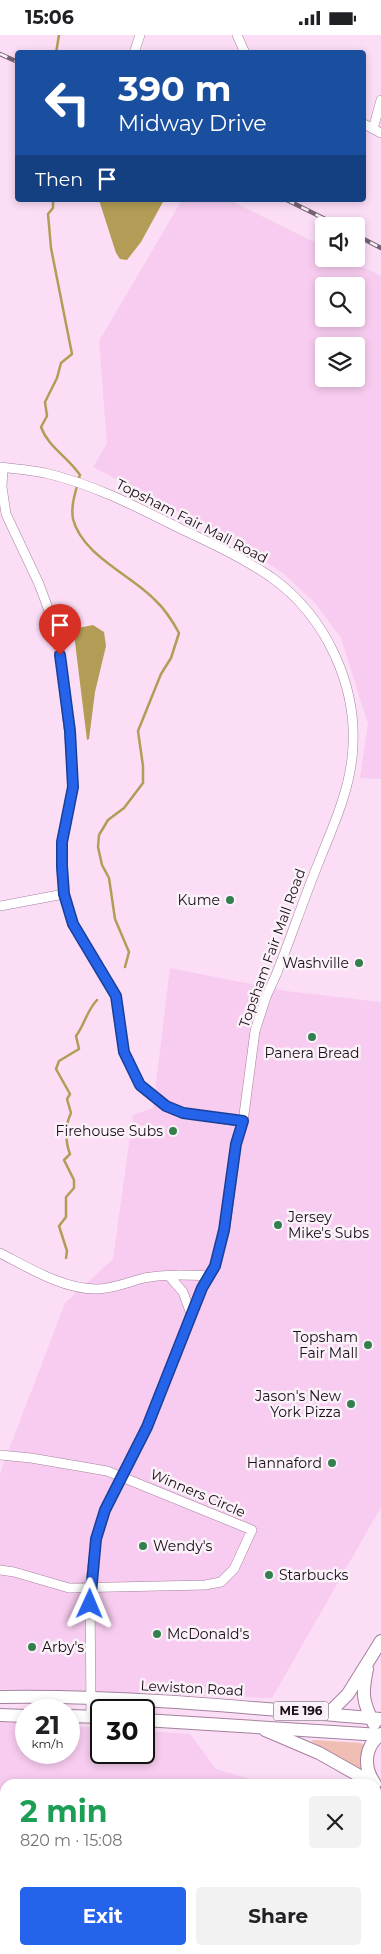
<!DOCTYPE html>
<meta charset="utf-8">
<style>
:root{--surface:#fff;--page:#f2f2f2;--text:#202124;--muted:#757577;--accent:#2563eb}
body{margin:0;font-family:Montserrat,sans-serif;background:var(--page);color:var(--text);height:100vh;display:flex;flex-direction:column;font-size:19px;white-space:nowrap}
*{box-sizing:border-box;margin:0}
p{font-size:16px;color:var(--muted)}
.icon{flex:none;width:28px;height:28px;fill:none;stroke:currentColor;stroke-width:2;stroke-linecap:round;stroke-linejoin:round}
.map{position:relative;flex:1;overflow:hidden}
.side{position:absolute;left:0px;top:1744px;width:381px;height:176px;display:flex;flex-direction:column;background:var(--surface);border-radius:15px 15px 0 0;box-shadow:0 2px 8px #0003}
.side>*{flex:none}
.hud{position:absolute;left:15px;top:15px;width:351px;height:152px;border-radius:5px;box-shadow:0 2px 8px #0003;background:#1a4fa0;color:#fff;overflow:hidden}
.tools{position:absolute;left:315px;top:182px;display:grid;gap:10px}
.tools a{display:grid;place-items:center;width:50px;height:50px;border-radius:5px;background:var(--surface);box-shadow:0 2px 8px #0003;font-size:25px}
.speed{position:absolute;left:15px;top:1664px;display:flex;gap:10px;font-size:25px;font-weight:700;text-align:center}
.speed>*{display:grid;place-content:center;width:65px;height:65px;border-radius:50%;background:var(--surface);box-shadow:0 2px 8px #0003;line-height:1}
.speed small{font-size:12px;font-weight:400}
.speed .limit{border:2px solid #111;border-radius:8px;background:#fff;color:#111}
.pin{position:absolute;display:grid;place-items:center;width:42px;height:42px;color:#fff;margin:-51px -21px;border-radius:50% 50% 50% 0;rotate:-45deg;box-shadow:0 0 5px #0007}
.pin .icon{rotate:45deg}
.me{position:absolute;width:55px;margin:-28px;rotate:1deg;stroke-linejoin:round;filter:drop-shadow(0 0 4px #0008)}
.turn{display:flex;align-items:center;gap:18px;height:105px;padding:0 20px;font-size:22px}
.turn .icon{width:65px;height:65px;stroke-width:2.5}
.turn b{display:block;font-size:35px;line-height:42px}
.then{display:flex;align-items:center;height:48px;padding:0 20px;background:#0003;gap:10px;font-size:19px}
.round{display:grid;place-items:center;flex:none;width:52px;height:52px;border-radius:5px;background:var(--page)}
.overview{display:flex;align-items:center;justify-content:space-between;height:85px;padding:0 20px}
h1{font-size:30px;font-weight:700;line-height:38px;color:#1e9e55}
.primary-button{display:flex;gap:10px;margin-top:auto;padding:10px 20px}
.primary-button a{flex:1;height:58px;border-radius:5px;background:var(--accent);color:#fff;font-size:20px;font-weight:700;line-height:58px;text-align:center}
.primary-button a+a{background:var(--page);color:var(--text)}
.status{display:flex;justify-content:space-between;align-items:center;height:35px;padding:0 25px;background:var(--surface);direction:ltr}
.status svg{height:14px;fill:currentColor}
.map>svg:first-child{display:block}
</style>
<div class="status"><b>15:06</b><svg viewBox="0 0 49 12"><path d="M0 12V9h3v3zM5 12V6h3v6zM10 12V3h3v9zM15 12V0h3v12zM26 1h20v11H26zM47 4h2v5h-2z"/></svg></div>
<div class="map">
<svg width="381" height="1919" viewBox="0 0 381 1919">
<rect width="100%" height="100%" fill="#fcddf6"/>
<!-- built -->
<path fill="#f8ccf0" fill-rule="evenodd" d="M182,165H229L324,212V224H346L381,241V744L360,743L368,689L341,603L316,569L284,539L240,510L93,432L107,408L99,306ZM324,251H356V284H324ZM324,311H356V344H324Z
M170,933L286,956L381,967V1472L272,1663L0,1654V1438L65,1268L113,1224L133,1080L153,1073Z
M0,1687L26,1689V1718H69V1691L101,1693V1718H144V1696L190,1699L216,1734L267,1749H5V1915H376V1812L381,1819V1919H0Z"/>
<!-- green -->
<path fill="#f0beb3" d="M314,1705L361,1708L363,1710L362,1735L311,1706Z"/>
<!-- water -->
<path fill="#b29c56" d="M99,165H164L141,207L127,225L120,224L116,218Z
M93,590L104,597L106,611L95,657L89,704L87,705L74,599L78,593Z"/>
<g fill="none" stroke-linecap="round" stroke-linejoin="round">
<!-- stream -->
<path stroke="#b29c56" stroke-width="2.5" d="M56,18L59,0
M53,165V173L48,179L51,213L72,319L61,328L57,343L45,367L47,381L41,392C48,412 68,422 80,440L78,445
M77,451C74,462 71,473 73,484C82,520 131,540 154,564C165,574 172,585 179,598L171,623L161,639L138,696L143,731V748L124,773L108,785L99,800L98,812L102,830L109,843L115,884L129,917L125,932
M66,1223L67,1216L59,1191L66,1182V1162L74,1153V1145L64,1125L70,1119C65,1106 65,1090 71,1078L67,1064L70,1059L56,1034L59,1026L79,1014L76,1001C85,989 86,977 97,965"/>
<!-- minor casing -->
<g stroke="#a4819e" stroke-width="10">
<path id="minor" d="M237,0L245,18
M134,18L140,0
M364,89L381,98
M373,94L381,65
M0,432C15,434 30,435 45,438C93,449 137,472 181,494C211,508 243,523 271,542C327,582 360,654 352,723C348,761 330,798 316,834C302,869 290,905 276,940L266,962L255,996L243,1087L236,1109L225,1195L215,1231L202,1253L147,1392L105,1475L96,1504L90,1552L91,1682
M3,432L2,452L6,479L39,549L55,592L60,620L69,696L73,752L62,807L61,831L64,859L73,889L116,961L124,1017L140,1050L166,1071L183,1078L243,1087
M0,871L64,859
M0,1218C29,1233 63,1254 96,1254C113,1254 128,1247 144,1243C165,1239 188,1240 209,1241
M170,1242L183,1257L191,1279
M0,1420L31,1423L107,1436L252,1495L234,1534L221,1547L205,1550L69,1553L14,1537L0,1535"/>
</g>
<!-- highway casing -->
<g stroke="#a4819e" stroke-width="14">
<path id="highway" d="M367,1634C362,1658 362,1666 374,1689
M0,1662C128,1660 254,1673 381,1684
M328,1679L348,1659L381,1606
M0,1680L26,1681
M69,1681L101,1682
M144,1685L381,1700
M265,1695L319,1718L374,1749
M375,1749C363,1732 364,1712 381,1699"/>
</g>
<!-- minor -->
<use href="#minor" stroke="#fff" stroke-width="9"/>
<!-- highway -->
<use href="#highway" stroke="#fff" stroke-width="12"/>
<!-- rail casing -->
<g stroke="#766272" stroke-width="4.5">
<path id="rail" d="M0,19L18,27
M287,165L339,191
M356,200L381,213"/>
</g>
<!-- rail -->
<use href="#rail" stroke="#faf2f8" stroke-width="2.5" stroke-dasharray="8" stroke-linecap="butt"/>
</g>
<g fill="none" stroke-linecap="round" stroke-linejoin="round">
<!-- route casing -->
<g stroke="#184099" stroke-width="12">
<path id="route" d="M60,620L70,696L73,752L62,807V831L64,859L73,889L116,961L124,1017L140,1050L166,1071L183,1078L243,1086L236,1109L224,1195L215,1231L202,1253L147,1392L105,1475L96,1504L90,1569"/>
</g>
<!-- route -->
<use href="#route" stroke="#2563eb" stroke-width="9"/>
</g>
<!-- markers -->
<g fill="#337f4e" stroke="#faf2f8" stroke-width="2">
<circle cx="230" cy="865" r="5"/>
<circle cx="359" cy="928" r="5"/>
<circle cx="312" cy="1002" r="5"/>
<circle cx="173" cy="1096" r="5"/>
<circle cx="278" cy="1190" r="5"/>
<circle cx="368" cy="1310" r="5"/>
<circle cx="351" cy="1369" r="5"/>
<circle cx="332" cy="1428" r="5"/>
<circle cx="143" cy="1511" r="5"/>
<circle cx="269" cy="1540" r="5"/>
<circle cx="157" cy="1599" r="5"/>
<circle cx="32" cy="1612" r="5"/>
</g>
<g text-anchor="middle" stroke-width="5" stroke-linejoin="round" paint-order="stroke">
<!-- shield labels -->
<rect fill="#faf2f8" stroke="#5d525b" stroke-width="1" x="273.5" y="1666.5" width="55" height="19" rx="4"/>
<g font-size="12" font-weight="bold" fill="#1a0e18">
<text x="301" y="1680">ME 196</text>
</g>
<!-- street labels -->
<g font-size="14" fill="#1a0e18" stroke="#faf2f8">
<text transform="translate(192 486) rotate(27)" y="5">Topsham Fair Mall Road</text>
<text transform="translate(272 913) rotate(-70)" y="5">Topsham Fair Mall Road</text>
<text transform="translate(198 1458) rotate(23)" y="5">Winners Circle</text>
<text transform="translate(192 1653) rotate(3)" y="5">Lewiston Road</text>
</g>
<!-- poi labels -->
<g font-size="14" fill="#1a0e18" stroke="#faf2f8" text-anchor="end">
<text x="220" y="870">Kume</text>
<text x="349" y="933">Washville</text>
<text x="312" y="1023" text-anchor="middle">Panera Bread</text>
<text x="163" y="1101">Firehouse Subs</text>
<text x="288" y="1187" text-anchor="start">Jersey<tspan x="288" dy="16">Mike's Subs</tspan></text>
<text x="358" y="1307">Topsham<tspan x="358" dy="16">Fair Mall</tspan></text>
<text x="341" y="1366">Jason's New<tspan x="341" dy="16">York Pizza</tspan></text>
<text x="322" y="1433">Hannaford</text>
<text x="153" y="1516" text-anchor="start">Wendy's</text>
<text x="279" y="1545" text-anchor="start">Starbucks</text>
<text x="167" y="1604" text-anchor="start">McDonald's</text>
<text x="42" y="1617" text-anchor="start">Arby's</text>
</g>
</g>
</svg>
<div class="tools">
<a><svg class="icon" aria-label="sound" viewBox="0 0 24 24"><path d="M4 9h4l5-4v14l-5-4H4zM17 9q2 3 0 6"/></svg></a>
<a><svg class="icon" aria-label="search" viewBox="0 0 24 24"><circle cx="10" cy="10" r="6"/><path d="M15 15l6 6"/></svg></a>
<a><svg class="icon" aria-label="layers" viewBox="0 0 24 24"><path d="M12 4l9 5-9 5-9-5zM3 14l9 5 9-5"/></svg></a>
</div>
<div class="speed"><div>21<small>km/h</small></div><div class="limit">30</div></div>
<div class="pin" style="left:60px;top:620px;background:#d93025"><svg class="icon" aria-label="arrive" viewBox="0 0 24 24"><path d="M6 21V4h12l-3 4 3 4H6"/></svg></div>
<svg class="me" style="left:90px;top:1569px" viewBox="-20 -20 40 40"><path d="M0-17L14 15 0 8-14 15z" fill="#2563eb" stroke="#fff" stroke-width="4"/></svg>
<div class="hud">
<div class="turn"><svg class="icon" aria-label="left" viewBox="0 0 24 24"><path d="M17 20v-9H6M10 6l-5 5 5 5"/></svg><div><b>390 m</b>Midway Drive</div></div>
<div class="then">Then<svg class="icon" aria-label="arrive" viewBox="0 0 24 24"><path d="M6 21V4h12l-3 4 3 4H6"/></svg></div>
</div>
<section class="side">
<div class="overview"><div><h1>2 min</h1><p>820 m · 15:08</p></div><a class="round"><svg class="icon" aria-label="close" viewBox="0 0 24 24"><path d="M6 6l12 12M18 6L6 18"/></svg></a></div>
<div class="primary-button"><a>Exit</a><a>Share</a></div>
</section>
</div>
